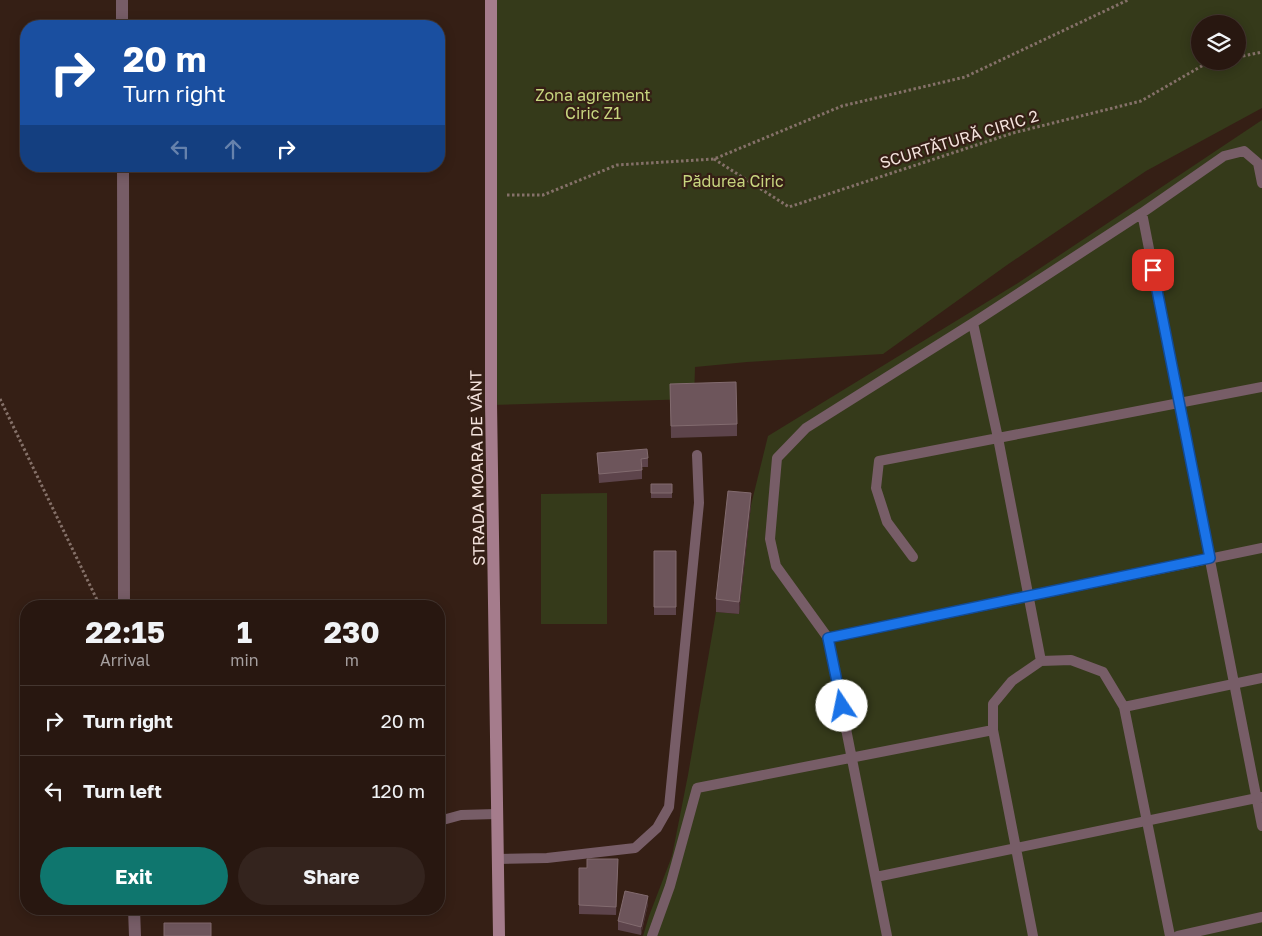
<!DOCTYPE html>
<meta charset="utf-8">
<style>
:root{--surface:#281710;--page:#34241e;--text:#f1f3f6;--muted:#a59f9f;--line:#443630;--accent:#0f766e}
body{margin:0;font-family:"Golos Text",sans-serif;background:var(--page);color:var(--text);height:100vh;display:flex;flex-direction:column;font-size:19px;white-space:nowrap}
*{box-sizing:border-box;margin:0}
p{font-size:16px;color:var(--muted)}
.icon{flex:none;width:28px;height:28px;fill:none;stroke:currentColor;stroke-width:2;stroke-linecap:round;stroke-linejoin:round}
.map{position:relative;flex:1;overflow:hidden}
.details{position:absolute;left:20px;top:600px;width:425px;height:315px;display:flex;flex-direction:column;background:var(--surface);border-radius:20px;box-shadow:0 2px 12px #0003,0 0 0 1px var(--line)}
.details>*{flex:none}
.top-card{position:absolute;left:20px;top:20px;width:425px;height:152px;border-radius:20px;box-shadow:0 2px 12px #0003,0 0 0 1px var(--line);background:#1a4fa0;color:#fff;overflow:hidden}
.controls{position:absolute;left:1191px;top:15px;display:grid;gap:10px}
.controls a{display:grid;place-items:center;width:55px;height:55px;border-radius:50%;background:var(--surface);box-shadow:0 2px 12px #0003,0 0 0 1px var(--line);font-size:25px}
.pin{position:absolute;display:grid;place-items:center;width:42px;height:42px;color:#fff;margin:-21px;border-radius:10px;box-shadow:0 2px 8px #0006}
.me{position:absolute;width:55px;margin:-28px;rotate:349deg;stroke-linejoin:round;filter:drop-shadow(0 0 4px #0008)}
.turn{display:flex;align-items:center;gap:18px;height:105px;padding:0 20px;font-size:22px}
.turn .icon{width:65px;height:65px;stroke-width:2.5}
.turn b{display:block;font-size:35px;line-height:42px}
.lanes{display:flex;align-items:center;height:48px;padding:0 20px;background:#0003;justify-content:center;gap:25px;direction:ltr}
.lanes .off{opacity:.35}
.eta{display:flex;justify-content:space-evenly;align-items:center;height:85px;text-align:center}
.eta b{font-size:30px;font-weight:700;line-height:35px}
.action{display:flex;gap:10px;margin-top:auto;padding:10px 20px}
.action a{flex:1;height:58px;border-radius:30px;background:var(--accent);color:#fff;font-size:20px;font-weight:700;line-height:58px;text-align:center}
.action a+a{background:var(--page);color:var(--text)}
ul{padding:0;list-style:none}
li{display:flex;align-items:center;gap:15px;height:70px;padding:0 20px;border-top:1px solid var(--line)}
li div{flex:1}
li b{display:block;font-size:19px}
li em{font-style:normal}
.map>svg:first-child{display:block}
</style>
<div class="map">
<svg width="1262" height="936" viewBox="0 0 1262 936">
<rect width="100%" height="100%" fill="#351f15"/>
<!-- green -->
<path fill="#353a1a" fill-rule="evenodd" d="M490,0H1262V108L1146,171L1007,265L883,354L747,362L695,367L694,399L491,405ZM1200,24H1238V61H1200Z
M1262,120V936H643L649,916L672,856L688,775L716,612L739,614L751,505L768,436L1018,283Z
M607,493V624H541V494Z"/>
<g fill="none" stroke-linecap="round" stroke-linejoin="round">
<!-- path -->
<path stroke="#857169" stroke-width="3" stroke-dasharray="2.5 2.5" stroke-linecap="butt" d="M1238,57L1262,52
M714,159L789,207L1013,133L1141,101L1207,63L1218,61
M507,195H543L617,165L714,159L842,106L965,77L1128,0
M0,399L100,606"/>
<!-- service -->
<path stroke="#775d67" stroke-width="10" d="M1142,213L1262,826
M973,323L998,438L1041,661
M913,557L887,522L876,488L879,461L1262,387
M828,638L1262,548
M1124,707L1262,678
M439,821L461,815L496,814
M497,859L547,858L635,848L657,828L669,807L699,503L697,455
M876,877L1262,797
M652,936L670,886L697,788L993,730
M887,936L828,638L776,566L770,539L777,458L806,428L973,323L1142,213L1224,156L1244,151L1258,163L1262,183
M1033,936L993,730V704L1012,681L1041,661L1071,660L1103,672L1124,707L1170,936
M1178,936L1262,917"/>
<!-- minor -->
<path stroke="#775d67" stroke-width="12" d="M122,0V26
M123,166L124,606
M134,909L135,936"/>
<!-- secondary -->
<path stroke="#a57c8c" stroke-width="12" d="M491,0V403L499,936"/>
</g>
<!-- wall -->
<path fill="#5d444b" d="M670,384L737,424V436L671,438Z
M597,453L648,458V467H642V479L599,483Z
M651,484H672V498H651Z
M751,505L739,614L716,612V599Z
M654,551H676V615H654Z
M618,859L616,915L579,914V868H587Z
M648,904L641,935L618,930V921Z"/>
<!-- shaded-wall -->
<path fill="#462e2f" d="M751,493V505L739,614V602Z
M648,896V904L641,935V927Z"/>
<!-- building -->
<path fill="#6d555b" stroke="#826b6f" d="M736,382L737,424L671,426L670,384Z
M647,449L648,458L641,459L642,470L599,474L597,453Z
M651,484H672V493H651Z
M728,491L751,493L739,602L716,599Z
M654,551H676V607H654Z
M587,859H618L616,907L579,905V868H587Z
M625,891L648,896L641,927L618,921Z
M164,923H211V936H164Z"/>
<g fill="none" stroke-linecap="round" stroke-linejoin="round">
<!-- route casing -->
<g stroke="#114b97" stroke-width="12">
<path id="route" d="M842,706L828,638L1210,558L1153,270"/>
</g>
<!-- route -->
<use href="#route" stroke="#1a73e8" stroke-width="9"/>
</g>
<g text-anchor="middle" stroke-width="4.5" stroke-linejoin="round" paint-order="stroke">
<!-- park labels -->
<g font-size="16" fill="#c7d57f" stroke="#351f15">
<text x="593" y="101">Zona agrement<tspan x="593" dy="18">Ciric Z1</tspan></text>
<text x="733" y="187">Pădurea Ciric</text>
</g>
<!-- street labels -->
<g font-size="16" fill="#f3e2dc" stroke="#351f15">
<text transform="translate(959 139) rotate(-17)" y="6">SCURTĂTURĂ CIRIC 2</text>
<text transform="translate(477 468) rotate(-91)" y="6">STRADA MOARA DE VÂNT</text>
</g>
</g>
</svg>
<div class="controls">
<a><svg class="icon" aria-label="layers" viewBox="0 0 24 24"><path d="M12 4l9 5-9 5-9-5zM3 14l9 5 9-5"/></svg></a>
</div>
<div class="pin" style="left:1153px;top:270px;background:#d93025"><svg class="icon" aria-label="arrive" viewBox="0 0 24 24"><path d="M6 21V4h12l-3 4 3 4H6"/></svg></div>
<svg class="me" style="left:842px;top:706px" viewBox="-20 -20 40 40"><circle r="19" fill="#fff"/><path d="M0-13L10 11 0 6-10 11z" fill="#1a73e8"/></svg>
<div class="top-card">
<div class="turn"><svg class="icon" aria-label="right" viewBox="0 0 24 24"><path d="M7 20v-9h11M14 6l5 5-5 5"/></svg><div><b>20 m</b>Turn right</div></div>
<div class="lanes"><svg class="icon off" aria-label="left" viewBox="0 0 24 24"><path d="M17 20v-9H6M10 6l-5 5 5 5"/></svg><svg class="icon off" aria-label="ahead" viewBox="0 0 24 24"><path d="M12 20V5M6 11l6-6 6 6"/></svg><svg class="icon" aria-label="right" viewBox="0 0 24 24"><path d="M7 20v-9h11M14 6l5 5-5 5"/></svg></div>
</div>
<section class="details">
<div class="eta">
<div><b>22:15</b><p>Arrival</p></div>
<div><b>1</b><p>min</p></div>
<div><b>230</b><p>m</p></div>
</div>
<ul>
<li><svg class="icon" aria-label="right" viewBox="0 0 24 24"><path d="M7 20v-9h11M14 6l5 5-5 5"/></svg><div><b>Turn right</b></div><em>20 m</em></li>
<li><svg class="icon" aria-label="left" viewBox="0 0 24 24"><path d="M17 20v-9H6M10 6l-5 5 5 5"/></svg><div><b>Turn left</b></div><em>120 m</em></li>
</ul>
<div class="action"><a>Exit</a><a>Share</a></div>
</section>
</div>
